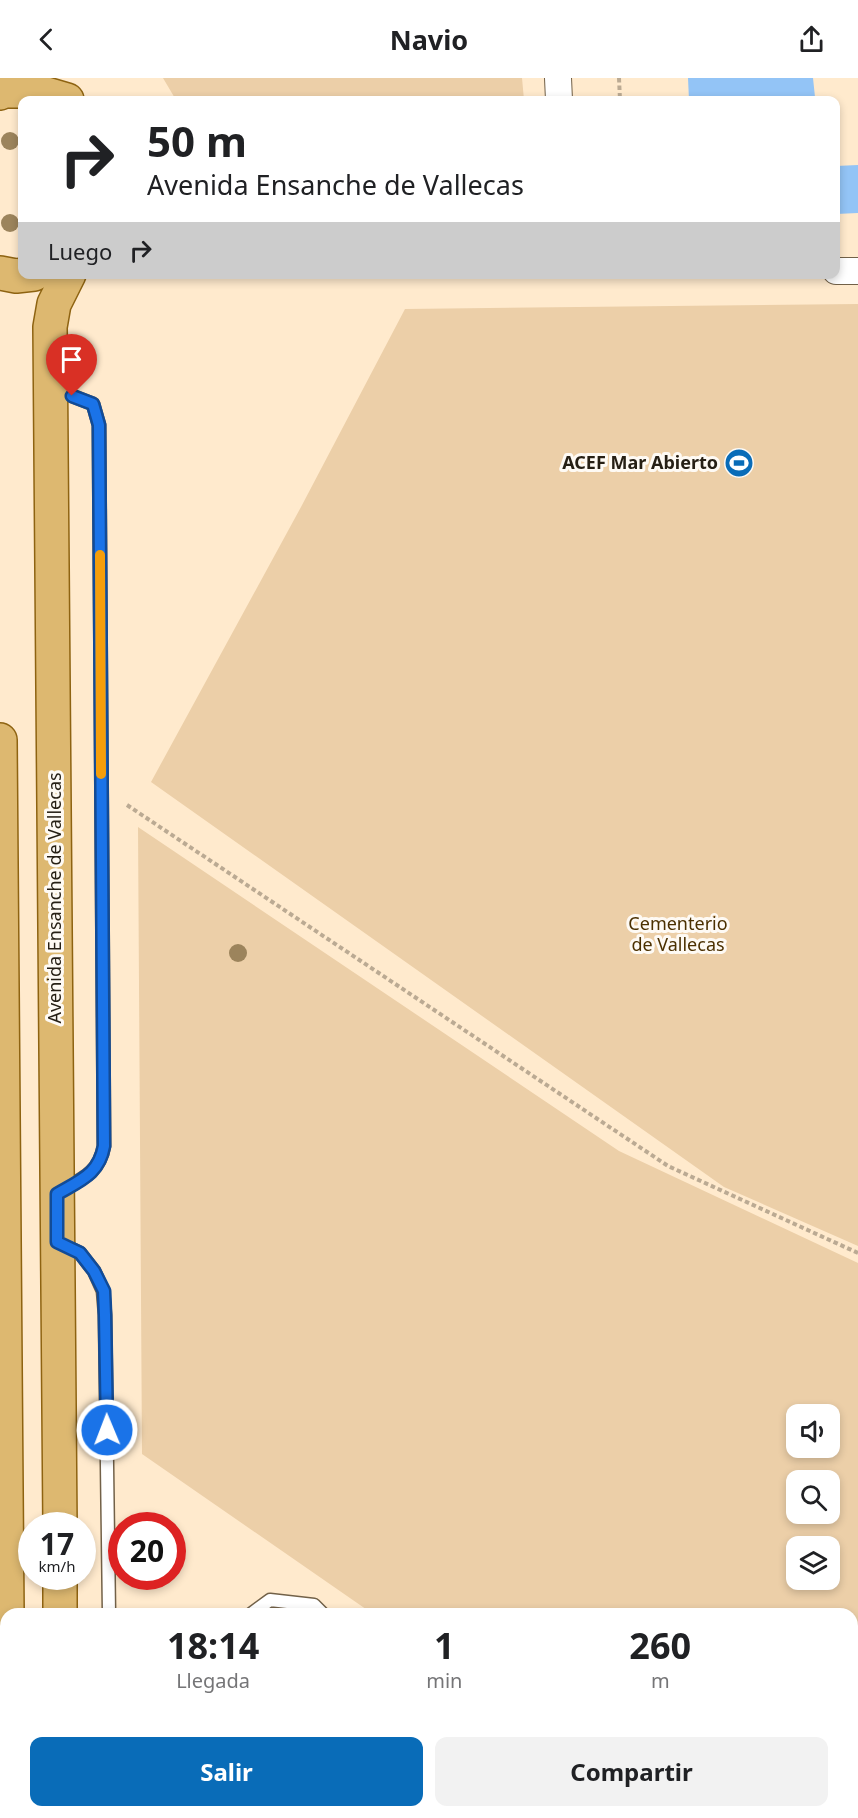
<!DOCTYPE html>
<html lang="es">
<style>
:root{--surface:#fff;--page:#f2f2f2;--text:#202124;--muted:#757577;--accent:#096cb8}
body{margin:0;font-family:"Noto Sans",sans-serif;background:var(--page);color:var(--text);height:100vh;display:flex;flex-direction:column;font-size:22px;white-space:nowrap}
*{box-sizing:border-box;margin:0}
p{font-size:20px;color:var(--muted)}
.icon{flex:none;width:33px;height:33px;fill:none;stroke:currentColor;stroke-width:2;stroke-linecap:round;stroke-linejoin:round}
.map{position:relative;flex:1;overflow:hidden}
.side{position:absolute;left:0px;top:1530px;width:858px;height:210px;display:flex;flex-direction:column;background:var(--surface);border-radius:18px 18px 0 0;box-shadow:0 3px 9px #0003}
.side>*{flex:none}
.top-card{position:absolute;left:18px;top:18px;width:822px;height:183px;border-radius:12px;box-shadow:0 3px 9px #0003;background:#fff;color:var(--text);overflow:hidden}
.tools{position:absolute;left:786px;top:1326px;display:grid;gap:12px}
.tools a{display:grid;place-items:center;width:54px;height:54px;border-radius:12px;background:var(--surface);box-shadow:0 3px 9px #0003;font-size:30px}
.speed{position:absolute;left:18px;top:1434px;display:flex;gap:12px;font-size:30px;font-weight:700;text-align:center}
.speed>*{display:grid;place-content:center;width:78px;height:78px;border-radius:50%;background:var(--surface);box-shadow:0 3px 9px #0003;line-height:1}
.speed small{font-size:15px;font-weight:400}
.speed .limit{border:9px solid #d22;background:#fff;color:#111}
.pin{position:absolute;display:grid;place-items:center;width:51px;height:51px;color:#fff;margin:-62px -26px;border-radius:50% 50% 50% 0;rotate:-45deg;box-shadow:0 0 6px #0007}
.pin .icon{rotate:45deg}
.me{position:absolute;width:66px;margin:-33px;rotate:359deg;stroke-linejoin:round;filter:drop-shadow(0 0 4px #0008)}
.turn{display:flex;align-items:center;gap:21px;height:126px;padding:0 30px;font-size:27px}
.turn .icon{width:78px;height:78px;stroke-width:2.5}
.turn b{display:block;font-size:42px;line-height:51px}
.then{display:flex;align-items:center;height:57px;padding:0 30px;background:#0003;gap:12px;font-size:22px}
.eta{display:flex;justify-content:space-evenly;align-items:center;height:102px;text-align:center}
.eta b{font-size:36px;font-weight:700;line-height:42px}
.action{display:flex;gap:12px;margin-top:auto;padding:12px 30px}
.action a{flex:1;height:69px;border-radius:12px;background:var(--accent);color:#fff;font-size:24px;font-weight:700;line-height:69px;text-align:center}
.action a+a{background:var(--page);color:var(--text)}
header{display:flex;justify-content:space-between;align-items:center;height:78px;padding:0 30px;background:var(--surface);font-size:27px;font-weight:700}
.map>svg:first-child{display:block}
</style>
<header><svg class="icon" aria-label="back" viewBox="0 0 24 24"><path d="M15 5l-7 7 7 7"/></svg>Navio<svg class="icon" aria-label="share" viewBox="0 0 24 24"><path d="M12 15V3M7 8l5-5 5 5M5 13v7h14v-7"/></svg></header>
<div class="map">
<svg width="858" height="1740" viewBox="0 0 858 1740">
<rect width="100%" height="100%" fill="#ffeacd"/>
<!-- green -->
<path fill="#eccfa8" fill-rule="evenodd" d="M163,0H522L524,22H176Z
M858,226V1168L724,1109L151,704L301,429L405,231Z
M138,749L619,1073L858,1185V1589L852,1592V1536H373L142,1376ZM830,1336V1370H796V1336ZM796,1402H830V1436H796ZM830,1468V1502H796V1468Z"/>
<!-- building -->
<path fill="#93c4f6" d="M688,0H813L815,19L736,22H689Z
M858,87V135L836,136V88Z
M209,1734H250V1738H272V1740H209Z"/>
<g fill="none" stroke-linecap="round" stroke-linejoin="round">
<!-- service casing -->
<g stroke="#726148" stroke-width="15">
<path id="service" d="M52,310L93,326L99,347L104,1068C99,1095 83,1100 61,1113
M61,1166L80,1175L94,1193L103,1213L105,1237L109,1536
M251,1536L270,1522L314,1527L323,1536
M112,1734V1740
M352,1734V1740
M188,1740V1734"/>
</g>
<!-- minor casing -->
<g stroke="#726148" stroke-width="28">
<path id="minor" d="M558,0L559,22
M836,193H858
M852,1650L858,1647
M659,1740L676,1734
M849,1740V1734"/>
</g>
<!-- primary casing -->
<g stroke="#8e6311" stroke-width="36">
<path id="primary" d="M0,15L4,13H36L67,22
M0,195L16,198L34,196
M0,662L7,1536
M60,1448L50,249L54,226L69,196
M60,1498V1536
M9,1734V1740
M62,1734V1740"/>
</g>
<!-- path -->
<path stroke="#bbaa93" stroke-width="4" stroke-dasharray="4.5 3" stroke-linecap="butt" d="M619,0L620,22
M127,727L668,1088L858,1175"/>
<!-- service -->
<use href="#service" stroke="#fff" stroke-width="12"/>
<!-- minor -->
<use href="#minor" stroke="#fff" stroke-width="26"/>
<!-- primary -->
<use href="#primary" stroke="#ddb870" stroke-width="33"/>
</g>
<!-- trees -->
<g fill="#9c845c">
<circle cx="10" cy="63" r="9"/>
<circle cx="10" cy="145" r="9"/>
<circle cx="238" cy="875" r="9"/>
</g>
<g fill="none" stroke-linecap="round" stroke-linejoin="round">
<!-- route casing -->
<g stroke="#114b97" stroke-width="15">
<path id="route" d="M72,318L93,326L99,347L104,1068C99,1096 81,1102 57,1116V1164L80,1175L94,1193L104,1213L105,1237L107,1352"/>
</g>
<!-- route -->
<use href="#route" stroke="#1a73e8" stroke-width="10"/>
<!-- slow -->
<path stroke="#f59e0b" stroke-width="10" d="M100,477L101,696"/>
</g>
<!-- icons -->
<defs>
<g id="stadium-disc" transform="scale(1.5)"><circle r="9.5" fill="#096cb8" stroke="#fefaf4"/><path d="M0-5a6.5 5 0 1 0 0 10a6.5 5 0 1 0 0-10ZM-3.5-1.8h7v3.6h-7Z" fill="#fff"/></g>
</defs>
<g fill-rule="evenodd">
<use href="#stadium-disc" x="739" y="385"/>
</g>
<g text-anchor="middle" stroke-width="6" stroke-linejoin="round" paint-order="stroke">
<!-- poi labels -->
<g font-size="18" font-weight="bold" fill="#261f14" stroke="#fefaf4" text-anchor="end">
<text x="718" y="391">ACEF Mar Abierto</text>
</g>
<!-- street labels -->
<g font-size="18" fill="#261f14" stroke="#fefaf4">
<text transform="translate(55 820) rotate(-90)" y="6">Avenida Ensanche de Vallecas</text>
</g>
<!-- park labels -->
<g font-size="18" fill="#4b3000" stroke="#fefaf4">
<text x="678" y="852">Cementerio<tspan x="678" dy="21">de Vallecas</tspan></text>
</g>
</g>
</svg>
<div class="tools">
<a><svg class="icon" aria-label="sound" viewBox="0 0 24 24"><path d="M4 9h4l5-4v14l-5-4H4zM17 9q2 3 0 6"/></svg></a>
<a><svg class="icon" aria-label="search" viewBox="0 0 24 24"><circle cx="10" cy="10" r="6"/><path d="M15 15l6 6"/></svg></a>
<a><svg class="icon" aria-label="layers" viewBox="0 0 24 24"><path d="M12 4l9 5-9 5-9-5zM3 14l9 5 9-5"/></svg></a>
</div>
<div class="speed"><div>17<small>km/h</small></div><div class="limit">20</div></div>
<div class="pin" style="left:72px;top:318px;background:#d93025"><svg class="icon" aria-label="arrive" viewBox="0 0 24 24"><path d="M6 21V4h12l-3 4 3 4H6"/></svg></div>
<svg class="me" style="left:107px;top:1352px" viewBox="-20 -20 40 40"><circle r="17" fill="#1a73e8" stroke="#fff" stroke-width="3"/><path d="M0-11L8 9 0 5-8 9z" fill="#fff"/></svg>
<div class="top-card">
<div class="turn"><svg class="icon" aria-label="right" viewBox="0 0 24 24"><path d="M7 20v-9h11M14 6l5 5-5 5"/></svg><div><b>50 m</b>Avenida Ensanche de Vallecas</div></div>
<div class="then">Luego<svg class="icon" aria-label="right" viewBox="0 0 24 24"><path d="M7 20v-9h11M14 6l5 5-5 5"/></svg></div>
</div>
<section class="side">
<div class="eta">
<div><b>18:14</b><p>Llegada</p></div>
<div><b>1</b><p>min</p></div>
<div><b>260</b><p>m</p></div>
</div>
<div class="action"><a>Salir</a><a>Compartir</a></div>
</section>
</div>
